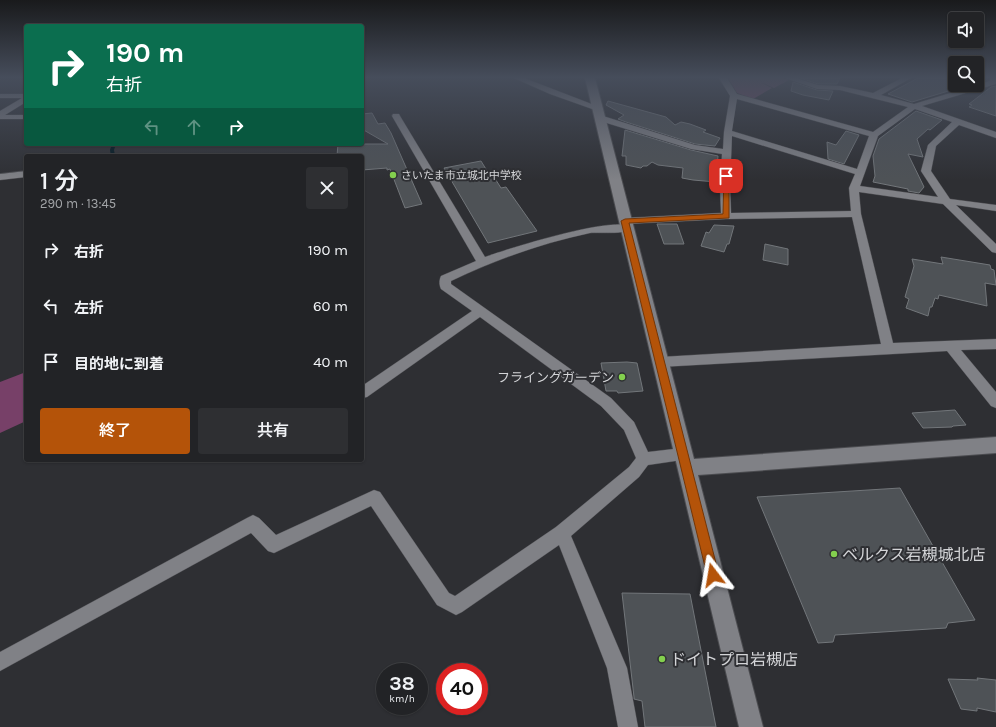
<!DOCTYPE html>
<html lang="ja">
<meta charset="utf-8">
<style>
:root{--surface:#222326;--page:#2e2f32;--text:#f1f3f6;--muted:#a2a4a7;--line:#3f4043;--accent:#b45309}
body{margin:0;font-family:Karla,"Noto Sans JP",sans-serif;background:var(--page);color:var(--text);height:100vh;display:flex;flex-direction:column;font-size:15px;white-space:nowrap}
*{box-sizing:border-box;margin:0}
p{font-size:13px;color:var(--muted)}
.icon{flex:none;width:22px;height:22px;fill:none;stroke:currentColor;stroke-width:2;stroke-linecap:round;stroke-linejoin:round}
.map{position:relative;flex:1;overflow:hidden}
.details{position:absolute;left:24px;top:154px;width:340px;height:308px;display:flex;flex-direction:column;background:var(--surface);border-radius:4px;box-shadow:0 1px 3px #0004,0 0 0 1px var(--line)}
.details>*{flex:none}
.top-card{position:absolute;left:24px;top:24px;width:340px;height:122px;border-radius:4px;box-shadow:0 1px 3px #0004,0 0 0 1px var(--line);background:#0b6e4f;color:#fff;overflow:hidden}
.buttons{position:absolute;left:948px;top:12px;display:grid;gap:8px}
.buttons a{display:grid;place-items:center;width:36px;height:36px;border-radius:4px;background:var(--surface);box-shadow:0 1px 3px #0004,0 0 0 1px var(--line);font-size:20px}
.speed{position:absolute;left:376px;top:663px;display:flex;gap:8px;font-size:20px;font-weight:700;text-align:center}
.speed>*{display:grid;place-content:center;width:52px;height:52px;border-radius:50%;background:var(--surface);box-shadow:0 1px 3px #0004,0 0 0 1px var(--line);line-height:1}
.speed small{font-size:10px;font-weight:400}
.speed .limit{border:6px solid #d22;background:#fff;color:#111}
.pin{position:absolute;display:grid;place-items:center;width:34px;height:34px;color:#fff;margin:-17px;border-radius:8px;box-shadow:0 2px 6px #0006}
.me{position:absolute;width:44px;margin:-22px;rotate:346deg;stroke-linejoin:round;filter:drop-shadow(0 0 3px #0008)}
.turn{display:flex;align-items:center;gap:14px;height:84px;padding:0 16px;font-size:18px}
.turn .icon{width:52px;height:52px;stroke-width:2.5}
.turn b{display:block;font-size:28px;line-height:34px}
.lanes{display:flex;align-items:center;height:38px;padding:0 16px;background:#0003;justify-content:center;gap:20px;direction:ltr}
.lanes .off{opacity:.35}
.round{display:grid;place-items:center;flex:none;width:42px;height:42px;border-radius:4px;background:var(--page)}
.head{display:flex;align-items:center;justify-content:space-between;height:68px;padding:0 16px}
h1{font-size:24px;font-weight:600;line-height:30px}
.action{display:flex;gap:8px;margin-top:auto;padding:8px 16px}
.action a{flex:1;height:46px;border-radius:4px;background:var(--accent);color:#fff;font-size:16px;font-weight:600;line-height:46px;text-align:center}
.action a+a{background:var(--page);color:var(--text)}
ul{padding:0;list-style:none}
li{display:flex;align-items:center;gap:12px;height:56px;padding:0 16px}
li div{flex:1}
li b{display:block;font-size:15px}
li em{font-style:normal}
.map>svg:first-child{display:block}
</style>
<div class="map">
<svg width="996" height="727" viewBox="0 0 996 727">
<rect width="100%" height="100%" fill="#2e2f33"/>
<!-- green -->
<path fill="#704564" d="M728,78H782L789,80L774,88L760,82L772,88L753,99L737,93Z"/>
<!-- forest -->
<path fill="#774068" d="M26,372V421L0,433V382Z"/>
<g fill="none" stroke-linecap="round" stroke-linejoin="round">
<!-- stream -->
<path fill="#00171f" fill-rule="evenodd" d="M112,144H116L114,150L115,156H111L110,150Z"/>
</g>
<!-- building -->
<path fill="#4e5256" stroke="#72767a" d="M800,78H840L837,84H818Z
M918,78H955V85H968L912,102L888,94Z
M793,82L817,90L833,91L829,100L803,95L791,91Z
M996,86V116L969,107L972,105L969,104L991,87Z
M608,101L666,117L675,125L681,122L690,124L706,130L703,132L720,138L715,146L695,144L626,122L618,119L624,115L606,105Z
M916,111L942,120L930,130L928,129L917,139L923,157L908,154L924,187L919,193L908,191V189L873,182L875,176L873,156L879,139Z
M372,113L378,124L385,123L391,133L422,204L405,208L390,169L387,170V168L362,170V156H337L338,144H388L362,129V114Z
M625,130L691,150L718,156L716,182L693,180L682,178L683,168L658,165L652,162L647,166H643L641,168L626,165V156H622Z
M846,131L859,135L844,164L828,159L827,142L836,145Z
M481,161L489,174L494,177L501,188L506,187L537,231L488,243L444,168Z
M657,224H677L684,244H664Z
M714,225L734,226L729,244H727L724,252L701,246L706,232L709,233Z
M765,244L788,249V265L763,260Z
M941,257L990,265L991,269L994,270L996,285L985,283L987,306L939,295L938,299L935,298L932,307H930L928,316L906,308L909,299L905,297L914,266L912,259L943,264Z
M627,362L637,363L643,391L618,393L617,391H606L601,363Z
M955,410L966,425L953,426L952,427L923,428L912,413Z
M900,488L975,620L948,623L946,628L835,635L833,642L818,643L757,497Z
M622,593L690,594L716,727H645L642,701L634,699V697Z
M977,678L996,680V712L977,708V711L961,709L948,679L978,680Z"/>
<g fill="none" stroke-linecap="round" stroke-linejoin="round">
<!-- minor casing -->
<g stroke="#4b4c50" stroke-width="1">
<path id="minor" d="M514,78H524L602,108L601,110H595L550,94Z
M719,78H727L737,94L873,132L908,107L840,90L817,89L785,78H796L818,85L840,86L873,93L902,78H911L881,95L914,104L990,81V78H996V84L922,106L996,132V138L959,125L936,146L931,171L950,199L996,205V211L956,205L996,244V253L992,252L943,204L859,192L861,214L893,343L996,339V349L961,350L996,392V408L991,406L947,351L660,367L655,366L654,362L655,358L660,357L881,344L852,217L726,219L625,224L620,221L625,218L721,213L720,188L722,154L691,149L597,120V116H603L695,145L723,149L724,132L730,96ZM737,99L869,136L857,169L732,131ZM915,109L952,122L928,145L921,171L938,197L860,186L878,136ZM732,136L855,174L849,188L851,211L731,213L730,188Z
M0,94H26V102L5,115H26V119H0V111L22,98H0Z
M393,114H399L400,116L485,257C504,250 620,213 632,228C627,235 600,232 590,233C542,243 495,260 451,281V284L611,398L634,422L648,452L682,448L687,449L689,454L687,459L682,460L648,465L639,477L571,536L627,668L638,727H618L607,668L559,545L462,612L456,615L437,605L371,506L274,553L268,551L251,533L0,671V652L247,518L253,515L259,518L276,535L374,490L380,492L449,593L455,596L556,527L629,467L636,458L624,430L601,406L480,317L367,397L362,398V386L472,311L441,289C439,285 439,280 441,276L476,261L392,116Z
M26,171V177L0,180V174Z"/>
</g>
<!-- tertiary casing -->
<g stroke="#4b4c50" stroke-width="2">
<path id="tertiary" d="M585,78H595L694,459L996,437V453L698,475L763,727H739Z"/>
</g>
<!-- minor -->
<use href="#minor" fill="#808186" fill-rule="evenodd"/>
<!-- tertiary -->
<use href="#tertiary" fill="#808186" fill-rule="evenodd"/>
</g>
<!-- sky -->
<linearGradient id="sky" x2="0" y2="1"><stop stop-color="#191a1c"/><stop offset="0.43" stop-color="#464d5b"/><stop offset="1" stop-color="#464d5b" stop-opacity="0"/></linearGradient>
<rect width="996" height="180" fill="url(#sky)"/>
<!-- route -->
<path fill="#b45309" stroke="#753606" d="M724,174L729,176V218L629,223L719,575L717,579L713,581L708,579L707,575L621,221L625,219L723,214Z"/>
<!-- markers -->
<g fill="#83d04e" stroke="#2e2f33" stroke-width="1.5">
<circle cx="393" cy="175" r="4"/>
<circle cx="622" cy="377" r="4"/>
<circle cx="834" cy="554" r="4"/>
<circle cx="662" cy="659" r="4"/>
</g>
<g text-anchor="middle" stroke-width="4" stroke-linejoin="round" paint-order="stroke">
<!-- far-poi labels -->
<g font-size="11" fill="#d4d5d8" stroke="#2e2f33" text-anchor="start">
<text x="401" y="179">さいたま市立城北中学校</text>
</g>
<!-- poi labels -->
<g font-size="13" fill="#d4d5d8" stroke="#2e2f33" text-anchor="end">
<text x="614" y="382">フライングガーデン</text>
</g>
<!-- near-poi labels -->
<g font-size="16" fill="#d4d5d8" stroke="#2e2f33" text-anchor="start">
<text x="842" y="560">ベルクス岩槻城北店</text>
<text x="670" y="665">ドイトプロ岩槻店</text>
</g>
</g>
</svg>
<div class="buttons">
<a><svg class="icon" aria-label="sound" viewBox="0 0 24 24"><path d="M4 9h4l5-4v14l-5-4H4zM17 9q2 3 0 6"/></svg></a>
<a><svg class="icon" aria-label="search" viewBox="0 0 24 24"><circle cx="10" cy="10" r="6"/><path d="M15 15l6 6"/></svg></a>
</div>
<div class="speed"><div>38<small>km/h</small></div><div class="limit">40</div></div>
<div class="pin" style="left:726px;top:176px;background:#d93025"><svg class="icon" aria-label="arrive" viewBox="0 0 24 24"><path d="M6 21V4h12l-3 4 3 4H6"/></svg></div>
<svg class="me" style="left:713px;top:575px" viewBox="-20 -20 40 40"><path d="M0-17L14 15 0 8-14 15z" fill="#b45309" stroke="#fff" stroke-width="4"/></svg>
<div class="top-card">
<div class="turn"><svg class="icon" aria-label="right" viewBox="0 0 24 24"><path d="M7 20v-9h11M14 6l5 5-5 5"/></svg><div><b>190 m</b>右折</div></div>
<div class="lanes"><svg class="icon off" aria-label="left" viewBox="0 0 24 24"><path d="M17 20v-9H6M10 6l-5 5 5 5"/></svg><svg class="icon off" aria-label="ahead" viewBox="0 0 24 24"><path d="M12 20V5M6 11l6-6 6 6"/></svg><svg class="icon" aria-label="right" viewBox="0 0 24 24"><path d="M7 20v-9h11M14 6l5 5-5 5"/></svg></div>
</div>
<section class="details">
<div class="head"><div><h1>1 分</h1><p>290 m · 13:45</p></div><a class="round"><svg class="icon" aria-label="close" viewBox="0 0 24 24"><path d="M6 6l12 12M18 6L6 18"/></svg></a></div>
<ul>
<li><svg class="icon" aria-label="right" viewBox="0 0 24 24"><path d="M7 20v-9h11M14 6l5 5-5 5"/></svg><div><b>右折</b></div><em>190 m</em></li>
<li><svg class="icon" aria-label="left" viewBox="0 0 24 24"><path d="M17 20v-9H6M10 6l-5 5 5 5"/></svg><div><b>左折</b></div><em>60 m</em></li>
<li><svg class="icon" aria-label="arrive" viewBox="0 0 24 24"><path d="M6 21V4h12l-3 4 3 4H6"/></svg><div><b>目的地に到着</b></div><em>40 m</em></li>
</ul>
<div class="action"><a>終了</a><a>共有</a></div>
</section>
</div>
